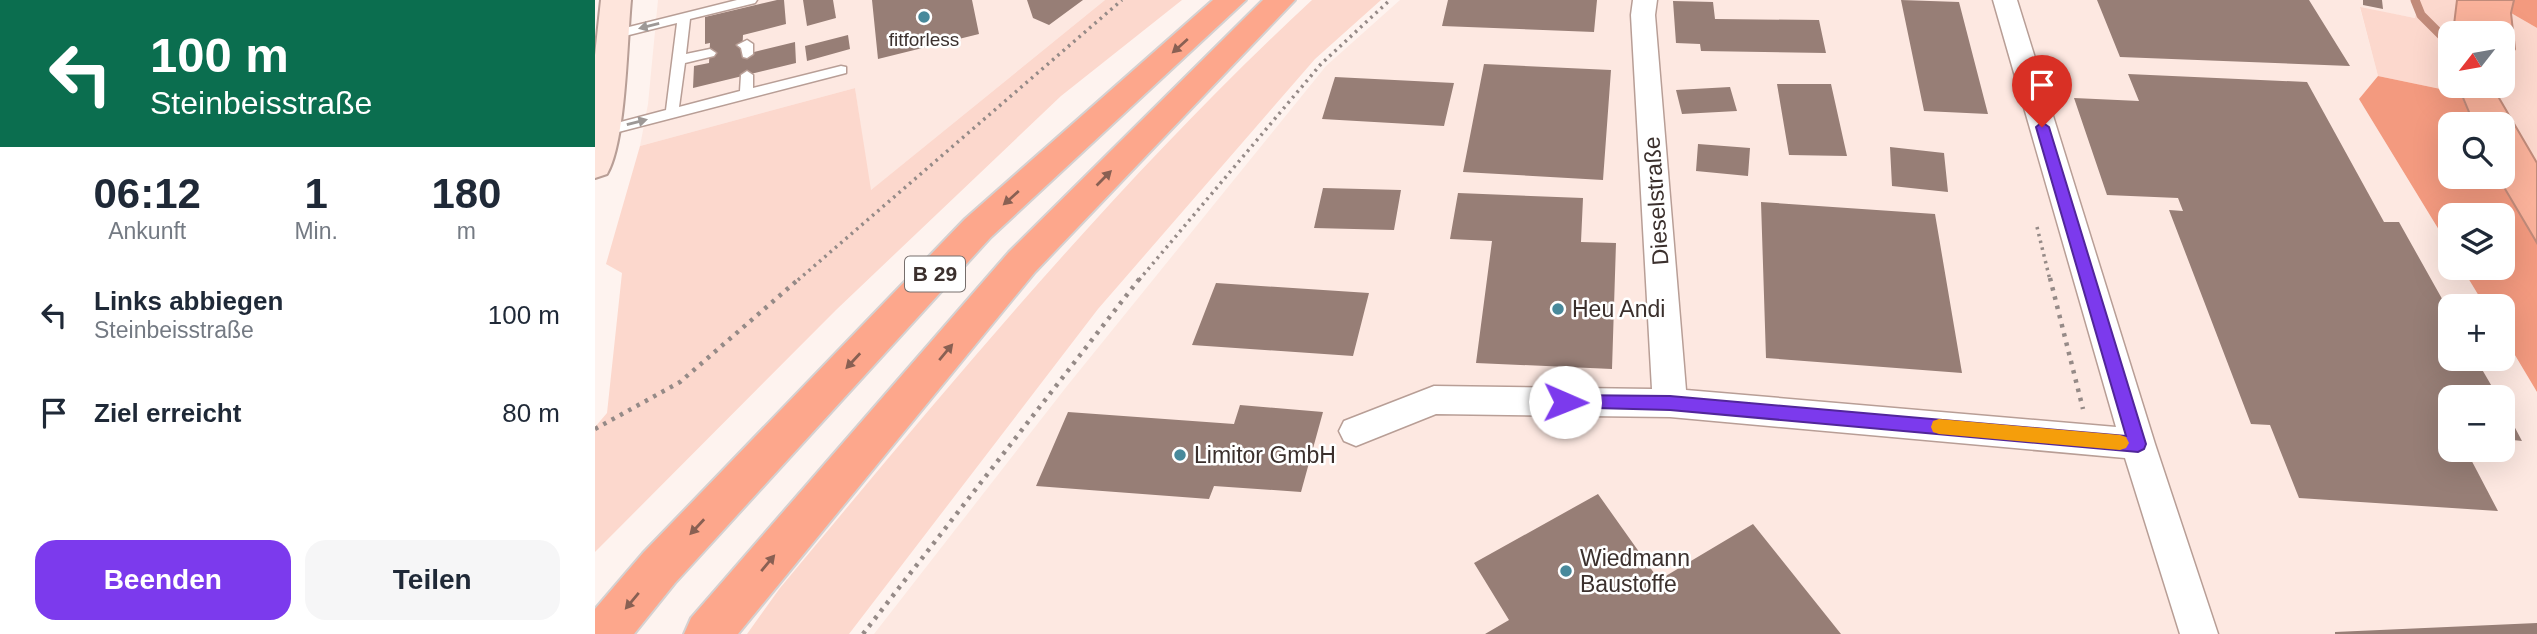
<!DOCTYPE html>
<html lang="de">
<meta charset="utf-8">
<style>
:root{--surface:#fff;--page:#f6f6f7;--text:#1f2937;--muted:#747a83;--accent:#7c3aed}
body{margin:0;font-family:Helvetica,sans-serif;background:var(--page);color:var(--text);height:100vh;display:flex;flex-direction:column;font-size:26px;white-space:nowrap}
*{box-sizing:border-box;margin:0}
p{font-size:23px;color:var(--muted)}
.icon{flex:none;width:38px;height:38px;fill:none;stroke:currentColor;stroke-width:2;stroke-linecap:round;stroke-linejoin:round}
.map{position:relative;flex:1;overflow:hidden}
.details{display:flex;flex-direction:column;background:var(--surface);width:595px}
.details>*{flex:none}
.top-card{background:#0b6e4f;color:#fff;overflow:hidden}
.needle{width:46px;rotate:239deg}
.fabs{position:absolute;left:1843px;top:21px;display:grid;gap:14px}
.fabs a{display:grid;place-items:center;width:77px;height:77px;border-radius:14px;background:var(--surface);box-shadow:0 7px 28px #0002;font-size:35px}
.pin{position:absolute;display:grid;place-items:center;width:60px;height:60px;color:#fff;margin:-72px -30px;border-radius:50% 50% 50% 0;rotate:-45deg;box-shadow:0 0 7px #0007}
.pin .icon{rotate:45deg}
.me{position:absolute;width:77px;margin:-38px;rotate:91deg;stroke-linejoin:round;filter:drop-shadow(0 0 5px #0008)}
.turn{display:flex;align-items:center;gap:24px;height:147px;padding:0 35px;font-size:32px}
.turn .icon{width:91px;height:91px;stroke-width:2.5}
.turn b{display:block;font-size:49px;line-height:60px}
.eta{display:flex;justify-content:space-evenly;align-items:center;height:119px;text-align:center}
.eta b{font-size:42px;font-weight:700;line-height:49px}
.primary-button{display:flex;gap:14px;margin-top:auto;padding:14px 35px}
.primary-button a{flex:1;height:80px;border-radius:21px;background:var(--accent);color:#fff;font-size:28px;font-weight:700;line-height:80px;text-align:center}
.primary-button a+a{background:var(--page);color:var(--text)}
ul{padding:0;list-style:none}
li{display:flex;align-items:center;gap:21px;height:98px;padding:0 35px}
li div{flex:1}
li b{display:block;font-size:26px}
li em{font-style:normal}
main{display:flex;flex:1;min-height:0}
.map>svg:first-child{display:block}
</style>
<main>
<section class="details">
<div class="top-card">
<div class="turn"><svg class="icon" aria-label="left" viewBox="0 0 24 24"><path d="M17 20v-9H6M10 6l-5 5 5 5"/></svg><div><b>100 m</b>Steinbeisstraße</div></div>
</div>
<div class="eta">
<div><b>06:12</b><p>Ankunft</p></div>
<div><b>1</b><p>Min.</p></div>
<div><b>180</b><p>m</p></div>
</div>
<ul>
<li><svg class="icon" aria-label="left" viewBox="0 0 24 24"><path d="M17 20v-9H6M10 6l-5 5 5 5"/></svg><div><b>Links abbiegen</b><p>Steinbeisstraße</p></div><em>100 m</em></li>
<li><svg class="icon" aria-label="arrive" viewBox="0 0 24 24"><path d="M6 21V4h12l-3 4 3 4H6"/></svg><div><b>Ziel erreicht</b></div><em>80 m</em></li>
</ul>
<div class="primary-button"><a>Beenden</a><a>Teilen</a></div>
</section>
<div class="map">
<svg width="1942" height="634" viewBox="0 0 1942 634">
<rect width="100%" height="100%" fill="#fef3ef"/>
<!-- built -->
<path fill="#fde8e1" fill-rule="evenodd" d="M63,0H510L275,191L260,88L45,146L53,104Z
M805,0H1825L1821,18L1765,8L1783,76L1764,99L1855,248V268H1867L1890,306H1855V359H1908V335L1942,392V634H279L472,386L731,66ZM1855,397H1908V450H1855Z"/>
<!-- green -->
<path fill="#fcd8cd" d="M510,0H587L466,96L241,310L0,552V427L12,413L27,273L11,264L45,146L260,88L276,190Z
M717,0H786L720,59L503,309L254,634H152L185,588C354,385 523,180 717,0Z
M1825,0H1862L1858,33H1855V86H1863L1865,93L1783,76L1765,7L1820,18Z
M1916,13L1942,28V163L1897,86H1908V68L1920,49Z"/>
<!-- forest -->
<path fill="#f39a7f" d="M1919,0H1942V28L1916,13Z
M1783,76L1865,93L1879,124H1855V177H1903L1942,243V392L1908,335V306H1890L1867,268H1908V215H1855V248L1764,99Z"/>
<!-- water -->
<path fill="#fab29b" stroke="#c18b7a" stroke-width="2" d="M1862,0H1919L1916,13L1920,49L1908,68V33H1858Z
M1863,86H1897L1942,163V243L1903,177H1908V124H1879Z"/>
<g fill="none" stroke-linecap="round" stroke-linejoin="round">
<!-- stream -->
<path stroke="#c18b7a" stroke-width="9" d="M1820,0L1826,15L1855,44"/>
</g>
<!-- building -->
<path fill="#977e76" d="M182,0H189L191,24L148,35L147,55L200,42L201,63L98,88L99,66L114,63L115,43L110,44V17Z
M208,0H238L241,18L212,26Z
M277,0H377L384,34L283,59Z
M432,0H488L454,25L438,18Z
M853,0H1002L999,32L847,26Z
M1306,0L1364,2L1393,114L1329,111Z
M1502,0H1714L1755,66L1525,57Z
M1768,0H1787L1788,9L1768,5Z
M1078,1L1118,2L1120,19L1224,20L1231,53L1106,51L1105,44L1081,43Z
M253,35L255,49L212,61L210,46Z
M889,64L1016,70L1008,180L868,172Z
M1533,74L1712,82L1789,222H1804L1855,313V359H1881L1903,397H1855V450H1871L1903,511L1704,498L1675,425L1656,424L1574,210L1588,211L1583,198L1512,195L1479,98L1544,101Z
M740,77L859,83L849,126L727,119Z
M1182,84H1236L1252,156L1194,155Z
M1135,87L1142,111L1087,114L1081,90Z
M1103,144L1155,148L1153,176L1101,171Z
M1295,147L1349,153L1353,192L1297,186Z
M728,188L806,190L799,230L719,228Z
M863,193L988,198L986,242L1021,243L1017,369L881,363L897,241L855,239Z
M1166,202L1340,214L1367,373L1171,358Z
M621,283L774,293L758,356L597,345Z
M645,405L728,412L706,492L619,486L614,499L441,486L473,412L639,424Z
M1908,405L1927,441L1908,439Z
M1003,494L1064,580L1158,524L1246,634H890L914,620L879,563Z
M1942,623V634H1740V632Z"/>
<g fill="none" stroke-linecap="round" stroke-linejoin="round">
<!-- lane casing -->
<g stroke="#b89e96" stroke-width="3">
<path id="lane" d="M142,0H162L160,3L95,19L91,54L115,49L121,53L119,56L90,63L84,107L145,91L146,75L152,71L158,75V88L246,66L251,67V73L8,136L3,134L1,131L3,128L71,110L82,23L18,39L14,38V32Z
M152,40L158,44V54L152,58L148,57L146,48L142,45Z"/>
</g>
<!-- street casing -->
<g stroke="#b89e96" stroke-width="3">
<path id="street" d="M1038,0H1062L1060,15L1091,390L1521,427L1398,0H1422L1560,444L1623,634H1585L1530,458L1075,417L841,414L761,446L749,441L744,431L749,421L839,386L1057,389L1036,15Z"/>
</g>
<!-- secondary casing -->
<g stroke="#b89e96" stroke-width="4">
<path id="secondary" d="M6,0H36C32,42 31,142 12,174L0,178V55Z"/>
</g>
<!-- highway casing -->
<g stroke="#d4d1d1" stroke-width="4">
<path id="highway" d="M618,0H651L396,237L80,583L39,634H0V609L48,553L370,219Z
M668,0H700L440,272L143,634H89L96,618L414,252Z"/>
</g>
<!-- path-far1 -->
<path stroke="#958a87" stroke-width="3.5" stroke-dasharray="2.5 4.5" stroke-linecap="butt" d="M1442,227L1455,280
M203,280L527,0
M544,280L726,64L795,0"/>
<!-- path -->
<path stroke="#958a87" stroke-width="4.5" stroke-dasharray="3.5 6" stroke-linecap="butt" d="M1455,278L1488,409
M0,429L85,382L205,278
M268,634L545,278"/>
<!-- lane -->
<use href="#lane" fill="#fff" fill-rule="evenodd"/>
<!-- street -->
<use href="#street" fill="#fff" fill-rule="evenodd"/>
<!-- secondary -->
<use href="#secondary" fill="#fee5dc" fill-rule="evenodd"/>
<!-- highway -->
<use href="#highway" fill="#fda78c" fill-rule="evenodd"/>
</g>
<!-- one-way arrows -->
<defs><path id="oneway-solid" d="M-6-.8H1V-3.2L6.5 0L1 3.2V.8H-6Z" transform="scale(1.75)"/></defs>
<g fill="#9d9896">
<use href="#oneway-solid" transform="translate(54 26) rotate(166)"/>
<use href="#oneway-solid" transform="translate(42 122) rotate(-14)"/>
</g>
<g fill="#896053">
<use href="#oneway-solid" transform="translate(585 46) rotate(138)"/>
<use href="#oneway-solid" transform="translate(509 178) rotate(-45)"/>
<use href="#oneway-solid" transform="translate(416 198) rotate(138)"/>
<use href="#oneway-solid" transform="translate(351 352) rotate(-50)"/>
<use href="#oneway-solid" transform="translate(258 361) rotate(133)"/>
<use href="#oneway-solid" transform="translate(102 527) rotate(133)"/>
<use href="#oneway-solid" transform="translate(173 563) rotate(-50)"/>
<use href="#oneway-solid" transform="translate(37 601) rotate(130)"/>
</g>
<!-- route -->
<path fill="#7c3aed" stroke="#51269a" stroke-width="2" d="M1447,122L1454,127L1551,444L1549,449L1543,452L1075,410L964,407L961,402L964,397L970,395L1075,396L1531,436L1441,127Z"/>
<!-- slow -->
<path fill="#f59e0b" d="M1344,419L1525,435L1531,437L1534,443L1531,448L1525,450L1344,434L1338,432L1336,427L1338,421Z"/>
<!-- markers -->
<g fill="#48899b" stroke="#fff" stroke-width="2.5">
<circle cx="329" cy="17" r="7"/>
<circle cx="963" cy="309" r="7"/>
<circle cx="585" cy="455" r="7"/>
<circle cx="971" cy="571" r="7"/>
</g>
<g text-anchor="middle" stroke-width="5" stroke-linejoin="round" paint-order="stroke">
<!-- far-poi labels -->
<g font-size="19" fill="#3b302d" stroke="#fff">
<text x="329" y="46">fitforless</text>
</g>
<!-- shield labels -->
<rect fill="#fff" stroke="#766e6c" stroke-width="2" x="310" y="256.5" width="60" height="35" rx="5"/>
<g font-size="21" font-weight="bold" fill="#3b302d">
<text x="340" y="281">B 29</text>
</g>
<!-- street labels -->
<g font-size="23" fill="#3b302d" stroke="#fff">
<text transform="translate(1061 201) rotate(-94)" y="8">Dieselstraße</text>
</g>
<!-- poi labels -->
<g font-size="23" fill="#3b302d" stroke="#fff" text-anchor="start">
<text x="977" y="317">Heu Andi</text>
<text x="599" y="463">Limitor GmbH</text>
<text x="985" y="566">Wiedmann<tspan x="985" dy="26">Baustoffe</tspan></text>
</g>
</g>
</svg>
<div class="fabs">
<a><svg class="needle" viewBox="-14 -14 28 28"><path d="M0-13l5 13h-10z" fill="#e53935"/><path d="M0 13l5-13h-10z" fill="#747a83"/></svg></a>
<a><svg class="icon" aria-label="search" viewBox="0 0 24 24"><circle cx="10" cy="10" r="6"/><path d="M15 15l6 6"/></svg></a>
<a><svg class="icon" aria-label="layers" viewBox="0 0 24 24"><path d="M12 4l9 5-9 5-9-5zM3 14l9 5 9-5"/></svg></a>
<a>+</a>
<a>−</a>
</div>
<div class="pin" style="left:1447px;top:127px;background:#d93025"><svg class="icon" aria-label="arrive" viewBox="0 0 24 24"><path d="M6 21V4h12l-3 4 3 4H6"/></svg></div>
<svg class="me" style="left:970px;top:402px" viewBox="-20 -20 40 40"><circle r="19" fill="#fff"/><path d="M0-13L10 11 0 6-10 11z" fill="#7c3aed"/></svg>
</div>
</main>
